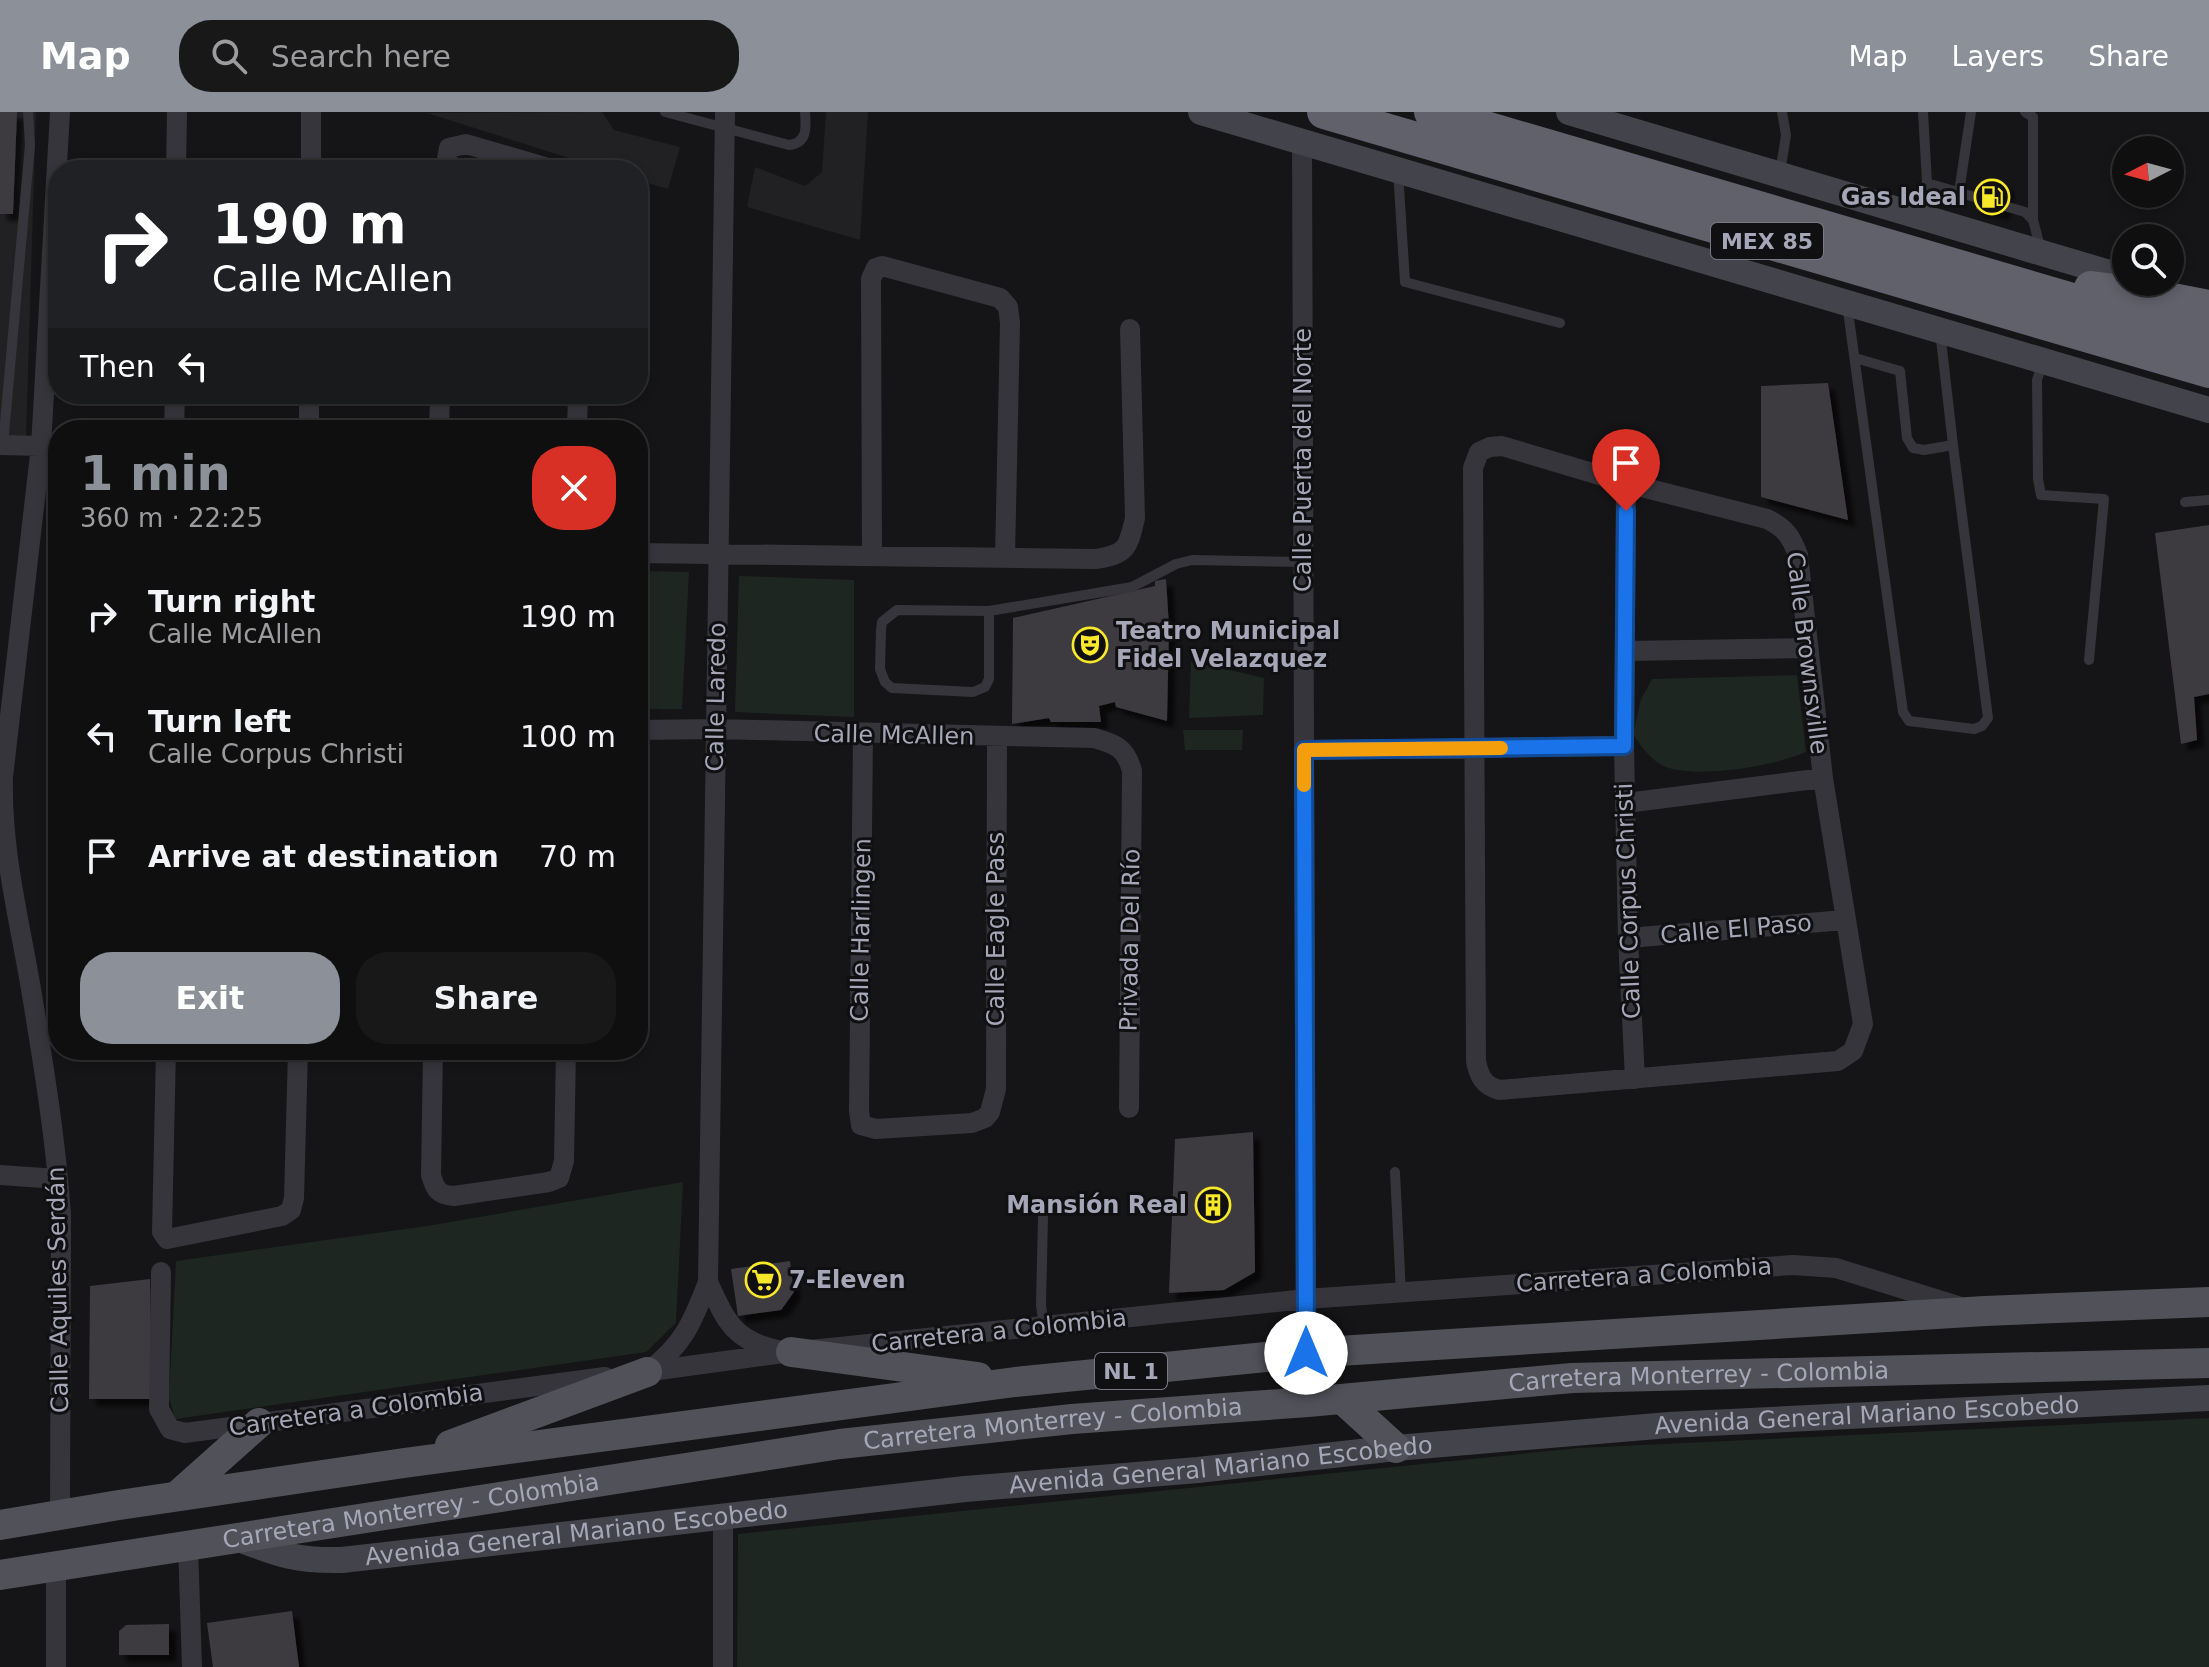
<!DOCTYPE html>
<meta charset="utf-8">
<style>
:root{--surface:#100f10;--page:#191819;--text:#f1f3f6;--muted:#9c9c9f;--line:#302f30;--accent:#8c9099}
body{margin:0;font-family:"DejaVu Sans",sans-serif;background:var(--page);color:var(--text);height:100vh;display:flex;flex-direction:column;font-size:30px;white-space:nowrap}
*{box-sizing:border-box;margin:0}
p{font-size:26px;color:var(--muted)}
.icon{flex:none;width:44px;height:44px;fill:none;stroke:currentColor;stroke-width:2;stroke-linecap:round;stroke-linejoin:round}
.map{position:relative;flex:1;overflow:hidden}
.sheet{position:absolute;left:48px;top:308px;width:600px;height:640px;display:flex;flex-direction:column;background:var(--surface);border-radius:32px;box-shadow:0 4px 12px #0003,0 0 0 2px var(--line)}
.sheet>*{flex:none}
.guide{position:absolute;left:48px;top:48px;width:600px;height:244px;border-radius:32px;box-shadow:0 4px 12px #0003,0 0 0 2px var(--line);background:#202124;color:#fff;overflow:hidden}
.needle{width:52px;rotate:264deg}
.fabs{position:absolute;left:2112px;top:24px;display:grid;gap:16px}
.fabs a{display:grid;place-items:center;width:72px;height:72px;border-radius:50%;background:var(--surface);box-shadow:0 4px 12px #0003,0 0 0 2px var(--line);font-size:40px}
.pin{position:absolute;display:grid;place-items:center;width:68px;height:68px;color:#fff;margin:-82px -34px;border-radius:50% 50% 50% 0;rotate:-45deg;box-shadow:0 0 8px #0007}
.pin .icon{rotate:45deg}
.me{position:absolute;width:88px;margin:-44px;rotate:0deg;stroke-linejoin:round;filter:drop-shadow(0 0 6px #0008)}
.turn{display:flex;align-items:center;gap:28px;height:168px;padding:0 32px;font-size:36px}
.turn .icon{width:104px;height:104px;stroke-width:2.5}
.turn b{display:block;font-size:56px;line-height:68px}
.then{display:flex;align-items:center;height:76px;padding:0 32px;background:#0003;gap:16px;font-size:30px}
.round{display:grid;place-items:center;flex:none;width:84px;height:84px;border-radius:32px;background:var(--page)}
.head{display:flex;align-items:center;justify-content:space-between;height:136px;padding:0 32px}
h1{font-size:48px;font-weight:700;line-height:60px;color:var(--accent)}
.cta{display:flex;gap:16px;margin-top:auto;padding:16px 32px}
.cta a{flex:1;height:92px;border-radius:32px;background:var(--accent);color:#fff;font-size:32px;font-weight:700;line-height:92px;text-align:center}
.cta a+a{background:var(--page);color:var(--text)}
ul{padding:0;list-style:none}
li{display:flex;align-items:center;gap:24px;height:120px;padding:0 32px}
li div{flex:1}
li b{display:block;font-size:30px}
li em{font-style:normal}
header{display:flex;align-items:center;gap:48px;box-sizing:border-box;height:112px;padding:0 40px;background:var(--accent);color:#fff}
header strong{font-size:38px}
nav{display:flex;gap:44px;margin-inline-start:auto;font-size:28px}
.search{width:560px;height:72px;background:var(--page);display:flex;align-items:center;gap:20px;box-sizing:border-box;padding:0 28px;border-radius:32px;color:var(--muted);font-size:30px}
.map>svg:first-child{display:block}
</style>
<header>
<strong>Map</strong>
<div class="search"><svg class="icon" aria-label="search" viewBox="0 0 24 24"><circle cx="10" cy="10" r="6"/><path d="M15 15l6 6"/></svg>Search here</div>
<nav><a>Map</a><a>Layers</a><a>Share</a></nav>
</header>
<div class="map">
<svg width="2209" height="1555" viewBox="0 0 2209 1555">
<defs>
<filter id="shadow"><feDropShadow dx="7" dy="7" stdDeviation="2" flood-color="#0009"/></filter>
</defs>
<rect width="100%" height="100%" fill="#151416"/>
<!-- built -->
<path fill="#212023" d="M0,0H36L26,325L0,324Z
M602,0L614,18L680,35L668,77L638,68V58H607L427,1Z
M826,0H868L860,128L747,95L755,55L805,74L822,60Z"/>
<!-- green -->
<path fill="#1e2621" d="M638,459L689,460L682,597H638Z
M739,464L854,468V605L735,600Z
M1191,549L1264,566L1263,603L1189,606Z
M1797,563L1806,640C1774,654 1704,666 1669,656C1654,652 1641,635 1633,622L1641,587L1652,567Z
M1183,618H1243L1242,638H1185Z
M683,1070L676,1211L646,1240L175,1307L169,1285L176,1149L427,1114Z
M2209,1306V1555H737L738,1422L1579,1336Z"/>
<!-- building -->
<path fill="#3c3b41" filter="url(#shadow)" d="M0,0H17L13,102H0Z
M1981,69L2007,73L2003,101L1976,97Z
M1828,271L1848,408L1761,385V274Z
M2209,413V582L2194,585L2197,628L2181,632L2155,421Z
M1166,467L1169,515L1167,609L1116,595L1115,590L1099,594L1101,610H1051L1049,606L1012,612L1013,506L1155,474V469Z
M1253,1020L1255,1160L1224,1178L1169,1181L1175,1027Z
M790,1149L794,1180L781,1198L738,1204L731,1157Z
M150,1167L152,1287H89L90,1174Z
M292,1499L299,1555H213L207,1511Z
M169,1512V1543H119V1519L126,1513Z"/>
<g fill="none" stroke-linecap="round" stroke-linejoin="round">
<!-- lane -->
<path stroke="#36353b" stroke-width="10" d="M665,0L789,33C808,31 806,15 805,0
M1923,0L1929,106
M2025,0L2033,5V108
M1398,59L1405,170L1560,211
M1780,61L1786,23L1782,0
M1927,71L2025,100L2033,108L2041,138
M1959,80L1971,0
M1847,192L1903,600L1909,609L1974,617L1982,614L1988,606L1953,333L1924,338L1913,336L1907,326L1900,259L1855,246
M1940,219L1953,333
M2043,250L2037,268L2038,367L2041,383L2104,387L2089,548
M3,333L30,33L28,0
M2185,390L2209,388
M989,499V567L985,575L973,580L892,576L885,570L880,557L881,518L882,510L897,498L989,499L1132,475L1176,452L1192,448L1304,450
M1395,1060L1401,1181
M1043,1105L1041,1193L1044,1215"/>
<!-- street -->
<path stroke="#36353b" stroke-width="20" d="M60,0L41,334L3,665C1,739 20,810 32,883C44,956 56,1030 61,1103L60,1403
M311,0V58
M1302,29L1306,1241L1308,1290
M176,58L177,0
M445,58L449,36L466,32L555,58
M174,318L175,282
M309,318V282
M439,318L440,282
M577,318L578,282
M0,333L41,334
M1502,334L1626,371L1767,407C1785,416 1791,424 1798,443L1823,666L1863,912L1853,939L1838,949L1499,978C1483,973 1479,964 1476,949L1473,356L1479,340L1490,335Z
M1626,371L1624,634L1628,826L1635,967
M638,441L1096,447C1127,442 1128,436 1135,406L1130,217
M872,443L871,167L876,156L882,154L1000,186L1008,195L1010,211L1005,446
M1625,539L1808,536
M638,618L716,617L1094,626C1116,632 1126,636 1132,659L1129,996
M863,623L859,999L861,1013L876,1017L972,1011L985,1006L990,1000L996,977L997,625
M1304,638L1624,634
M1626,691L1823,666
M1628,826L1845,808
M166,938L162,1120L167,1127L282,1104L291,1098L294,1086L298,938
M433,938L431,1063C435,1077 438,1083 454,1084L549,1070L559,1066L564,1049L566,938
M0,1063L58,1067
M161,1160L159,1297L170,1317L185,1321L605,1265
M708,1170C725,1207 733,1229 778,1238
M648,1259C683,1234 693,1209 708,1170L725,0
M637,1261L791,1240L1306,1187L1793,1153L1836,1156L1958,1194
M188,1434L192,1555
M56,1555V1455
M723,1555V1406"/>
<!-- secondary -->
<g stroke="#43434b" stroke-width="26">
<path d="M1201,0L2209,298"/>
<path d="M1569,0L2126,166"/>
<path id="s1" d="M239,1427C281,1443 297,1449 342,1448L965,1377L1198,1358L1396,1336L1669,1313L2209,1286"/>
</g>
<!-- primary -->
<g stroke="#51515a" stroke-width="30">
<path d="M791,1240L978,1265"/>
<path d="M1342,1287L1396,1336"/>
<path d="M450,1333L647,1260"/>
<path d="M177,1384L259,1311"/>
<path d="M0,1413L119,1393L404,1351L1015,1270L1306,1241L1985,1199L2209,1190"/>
<path id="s2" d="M0,1463L840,1332L1072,1307L1308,1290L1572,1266L2209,1251"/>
</g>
<!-- highway -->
<path stroke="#61616c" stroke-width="34" d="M1324,0L2209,259
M1431,0L2209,228
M2091,176L2147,183L2209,195"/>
</g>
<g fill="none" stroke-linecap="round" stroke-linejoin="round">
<!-- route casing -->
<g stroke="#114b97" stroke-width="20">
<path id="route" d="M1306,1241L1304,638L1624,634L1626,399"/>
</g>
<!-- route -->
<use href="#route" stroke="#1a73e8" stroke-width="14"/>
<!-- slow -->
<path stroke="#f59e0b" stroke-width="14" d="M1304,673V638L1501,636"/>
</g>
<!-- icons -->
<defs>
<g id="fuel-ring" transform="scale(1.8)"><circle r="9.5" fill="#100f11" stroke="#f8e82a" stroke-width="1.5"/><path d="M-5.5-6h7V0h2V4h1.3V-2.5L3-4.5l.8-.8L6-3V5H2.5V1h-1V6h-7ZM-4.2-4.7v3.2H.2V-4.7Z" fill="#f8e82a"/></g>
<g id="theatre-ring" transform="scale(1.8)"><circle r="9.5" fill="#100f11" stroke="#f8e82a" stroke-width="1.5"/><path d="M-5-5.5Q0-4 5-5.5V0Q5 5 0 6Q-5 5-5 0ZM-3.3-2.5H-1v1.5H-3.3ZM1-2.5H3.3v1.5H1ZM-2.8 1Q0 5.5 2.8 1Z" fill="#f8e82a"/></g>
<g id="building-ring" transform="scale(1.8)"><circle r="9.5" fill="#100f11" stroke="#f8e82a" stroke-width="1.5"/><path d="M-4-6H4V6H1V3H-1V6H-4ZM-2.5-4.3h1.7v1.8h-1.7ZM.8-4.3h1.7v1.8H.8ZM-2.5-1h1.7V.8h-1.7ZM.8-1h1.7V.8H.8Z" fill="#f8e82a"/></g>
<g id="supermarket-ring" transform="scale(1.8)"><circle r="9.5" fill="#100f11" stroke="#f8e82a" stroke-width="1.5"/><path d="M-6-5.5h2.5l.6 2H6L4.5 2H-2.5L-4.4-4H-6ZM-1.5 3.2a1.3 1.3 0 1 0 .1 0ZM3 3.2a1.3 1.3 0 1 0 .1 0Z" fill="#f8e82a"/></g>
</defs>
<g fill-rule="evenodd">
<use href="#fuel-ring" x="1992" y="85"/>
<use href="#theatre-ring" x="1090" y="533"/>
<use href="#building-ring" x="1213" y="1093"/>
<use href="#supermarket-ring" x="763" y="1168"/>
</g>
<g text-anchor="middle" stroke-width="6" stroke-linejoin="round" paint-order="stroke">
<!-- shield labels -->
<g fill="#100f11" stroke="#787985" stroke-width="2">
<rect x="1711" y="111" width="112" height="36" rx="6"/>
<rect x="1095" y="1241" width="72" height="36" rx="6"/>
</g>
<g font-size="22" font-weight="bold" fill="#a5a6b7">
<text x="1767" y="137">MEX 85</text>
<text x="1131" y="1267">NL 1</text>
</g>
<!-- poi labels -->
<g font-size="24" font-weight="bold" fill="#a5a6b7" stroke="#100f11" text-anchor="end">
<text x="1966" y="93">Gas Ideal</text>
<text x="1116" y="527" text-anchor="start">Teatro Municipal<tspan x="1116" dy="28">Fidel Velazquez</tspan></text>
<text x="1187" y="1101">Mansión Real</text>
<text x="789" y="1176" text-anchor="start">7-Eleven</text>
</g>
<!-- street labels -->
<g font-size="24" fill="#a5a6b7" stroke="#100f11">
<text transform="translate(1303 348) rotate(-90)" y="8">Calle Puerta del Norte</text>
<text transform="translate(1807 541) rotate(83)" y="8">Calle Brownsville</text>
<text transform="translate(716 585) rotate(-89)" y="8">Calle Laredo</text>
<text transform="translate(894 623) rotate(1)" y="8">Calle McAllen</text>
<text transform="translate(1628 789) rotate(-92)" y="8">Calle Corpus Christi</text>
<text transform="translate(996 817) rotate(-90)" y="8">Calle Eagle Pass</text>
<text transform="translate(1736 817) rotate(-5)" y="8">Calle El Paso</text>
<text transform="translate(861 818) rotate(-89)" y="8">Calle Harlingen</text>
<text transform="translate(1130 828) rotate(-89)" y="8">Privada Del Río</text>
<text transform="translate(1644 1163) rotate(-4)" y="8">Carretera a Colombia</text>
<text transform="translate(58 1178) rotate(-91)" y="8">Calle Aquiles Serdán</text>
<text transform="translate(999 1219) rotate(-6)" y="8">Carretera a Colombia</text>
<text dy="8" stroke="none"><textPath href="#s2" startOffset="1712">Carretera Monterrey - Colombia</textPath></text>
<text transform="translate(356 1298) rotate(-8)" y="8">Carretera a Colombia</text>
<text dy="8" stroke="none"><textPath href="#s1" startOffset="1638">Avenida General Mariano Escobedo</textPath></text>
<text dy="8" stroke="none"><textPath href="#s2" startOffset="1064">Carretera Monterrey - Colombia</textPath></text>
<text dy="8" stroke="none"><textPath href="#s1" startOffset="990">Avenida General Mariano Escobedo</textPath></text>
<text dy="8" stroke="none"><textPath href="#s2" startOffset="416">Carretera Monterrey - Colombia</textPath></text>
<text dy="8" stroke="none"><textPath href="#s1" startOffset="342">Avenida General Mariano Escobedo</textPath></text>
</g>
</g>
</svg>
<div class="fabs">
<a><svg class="needle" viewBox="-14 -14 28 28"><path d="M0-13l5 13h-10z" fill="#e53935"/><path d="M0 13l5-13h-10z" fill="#9c9c9f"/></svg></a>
<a><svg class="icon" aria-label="search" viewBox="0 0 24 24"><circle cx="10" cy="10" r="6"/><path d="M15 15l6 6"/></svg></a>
</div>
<div class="pin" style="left:1626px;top:399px;background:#d93025"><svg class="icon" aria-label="arrive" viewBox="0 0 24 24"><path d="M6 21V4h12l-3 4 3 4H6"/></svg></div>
<svg class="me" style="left:1306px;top:1241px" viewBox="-20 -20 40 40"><circle r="19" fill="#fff"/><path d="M0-13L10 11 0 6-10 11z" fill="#1a73e8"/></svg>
<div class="guide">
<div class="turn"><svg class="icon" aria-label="right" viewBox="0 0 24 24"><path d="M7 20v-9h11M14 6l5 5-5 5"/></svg><div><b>190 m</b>Calle McAllen</div></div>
<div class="then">Then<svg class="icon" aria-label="left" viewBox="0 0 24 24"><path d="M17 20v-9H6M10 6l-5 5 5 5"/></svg></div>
</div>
<section class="sheet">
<div class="head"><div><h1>1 min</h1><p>360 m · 22:25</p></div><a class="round" style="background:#d93025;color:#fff"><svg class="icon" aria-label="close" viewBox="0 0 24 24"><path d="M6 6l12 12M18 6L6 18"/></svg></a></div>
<ul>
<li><svg class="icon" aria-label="right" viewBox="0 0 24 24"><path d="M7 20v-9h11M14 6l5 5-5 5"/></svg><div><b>Turn right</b><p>Calle McAllen</p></div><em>190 m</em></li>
<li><svg class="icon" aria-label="left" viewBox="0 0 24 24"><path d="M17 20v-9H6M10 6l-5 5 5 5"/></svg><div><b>Turn left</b><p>Calle Corpus Christi</p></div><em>100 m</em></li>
<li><svg class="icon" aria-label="arrive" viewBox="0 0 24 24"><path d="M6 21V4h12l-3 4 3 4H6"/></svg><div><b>Arrive at destination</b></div><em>70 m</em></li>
</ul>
<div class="cta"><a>Exit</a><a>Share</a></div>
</section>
</div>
